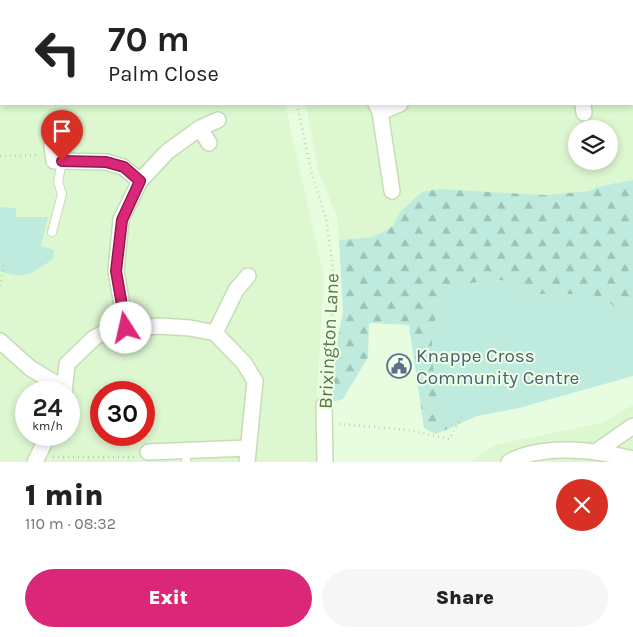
<!DOCTYPE html>
<meta charset="utf-8">
<style>
:root{--surface:#fff;--page:#f6f6f6;--text:#222;--muted:#767676;--accent:#db2777}
body{margin:0;font-family:Karla,sans-serif;background:var(--page);color:var(--text);height:100vh;display:flex;flex-direction:column;font-size:19px;white-space:nowrap}
*{box-sizing:border-box;margin:0}
p{font-size:16px;color:var(--muted)}
.icon{flex:none;width:28px;height:28px;fill:none;stroke:currentColor;stroke-width:2;stroke-linecap:round;stroke-linejoin:round}
.map{position:relative;height:462px;overflow:hidden}
.drawer{display:flex;flex-direction:column;background:var(--surface);flex:1}
.drawer>*{flex:none}
.guide{position:absolute;left:0px;top:0px;width:634px;height:105px;box-shadow:0 2px 8px #0003;background:#fff;color:var(--text);overflow:hidden}
.buttons{position:absolute;left:568px;top:120px;display:grid;gap:10px}
.buttons a{display:grid;place-items:center;width:50px;height:50px;border-radius:50%;background:var(--surface);box-shadow:0 2px 8px #0003;font-size:25px}
.speed{position:absolute;left:15px;top:381px;display:flex;gap:10px;font-size:25px;font-weight:700;text-align:center}
.speed>*{display:grid;place-content:center;width:65px;height:65px;border-radius:50%;background:var(--surface);box-shadow:0 2px 8px #0003;line-height:1}
.speed small{font-size:12px;font-weight:400}
.speed .limit{border:8px solid #d22;background:#fff;color:#111}
.pin{position:absolute;display:grid;place-items:center;width:42px;height:42px;color:#fff;margin:-51px -21px;border-radius:50% 50% 50% 0;rotate:-45deg;box-shadow:0 0 5px #0007}
.pin .icon{rotate:45deg}
.me{position:absolute;width:55px;margin:-28px;rotate:350deg;stroke-linejoin:round;filter:drop-shadow(0 0 4px #0008)}
.turn{display:flex;align-items:center;gap:18px;height:105px;padding:0 25px;font-size:22px}
.turn .icon{width:65px;height:65px;stroke-width:2.5}
.turn b{display:block;font-size:35px;line-height:42px}
.round{display:grid;place-items:center;flex:none;width:52px;height:52px;border-radius:26px;background:var(--page)}
.overview{display:flex;align-items:center;justify-content:space-between;height:85px;padding:0 25px}
h1{font-size:30px;font-weight:800;line-height:38px}
.button{display:flex;gap:10px;margin-top:auto;padding:10px 25px}
.button a{flex:1;height:58px;border-radius:30px;background:var(--accent);color:#fff;font-size:20px;font-weight:800;line-height:58px;text-align:center}
.button a+a{background:var(--page);color:var(--text)}
.map>svg:first-child{display:block}
</style>
<div class="map">
<svg width="633" height="462" viewBox="0 0 633 462">
<defs>
<pattern id="forest-firs" width="22" height="20" patternUnits="userSpaceOnUse" patternTransform="scale(1.25)"><rect width="22" height="20" fill="#beebde"/><path d="M5 1l3.5 6h-7zM16 11l3.5 6h-7z" fill="#9ec3b6"/></pattern>
</defs>
<rect width="100%" height="100%" fill="#e8fddf"/>
<!-- residential -->
<path fill="#ddf7d1" fill-rule="evenodd" d="M0,0H471L1,1L0,66Z
M606,0H633V180L597,187L590,191L545,195L439,189L401,211L393,226L373,237L339,240L337,218L318,170L306,104H632V1H595ZM576,129H609V161H576Z
M0,82L1,104H285L324,277L317,395L318,462H0ZM26,392H69V435H26ZM101,392H144V435H101Z
M633,405V462H471L494,445L601,423Z"/>
<!-- forest -->
<path fill="url(#forest-firs)" d="M633,180V314L617,309L603,298L534,294L509,281L492,280L463,285L444,418L448,429L435,434L424,428L409,325L369,323L368,357L343,399L332,402L336,349L343,311L339,240L373,237L393,226L401,211L422,192L439,189L545,195L590,191L597,187Z"/>
<!-- green -->
<path fill="#beebde" d="M0,207L16,208V217H48L41,246L54,250L53,259C34,272 25,281 0,271Z
M492,280L509,281L534,294H589L603,298L617,309L633,314V376L519,408L477,416L448,429C434,391 415,308 461,286C470,282 483,282 492,280Z"/>
<g fill="none" stroke-linecap="round" stroke-linejoin="round">
<!-- service casing -->
<g stroke="#c6dcb6" stroke-width="10">
<path id="service" d="M52,232L62,194L58,182L62,161
M186,462V451"/>
</g>
<!-- minor casing -->
<g stroke="#c6dcb6" stroke-width="18">
<path id="minor" d="M59,0L60,1
M632,73H633
M376,104L380,112L400,104
M583,104L584,113
M380,112L392,191
M200,128L209,143
M52,145L54,161L106,162L123,167L140,181
M126,328L116,271L121,219L140,181L167,152L200,128L218,120
M215,333L236,290L248,276
M0,341L30,368L65,389
M64,392L67,364L94,338L109,330L160,326L190,328L215,333L244,363L255,381L247,462
M324,405L325,462
M597,451L633,426
M148,452L248,448
M35,462L48,435
M509,462C543,443 596,450 633,459"/>
</g>
<!-- tertiary casing -->
<g stroke="#c6dcb6" stroke-width="21">
<path id="tertiary" d="M515,1L524,0
M0,73H1"/>
</g>
<!-- path -->
<path stroke="#b9d89a" stroke-width="2.5" stroke-dasharray="1 4" stroke-linecap="butt" d="M270,0V1
M630,1H633
M0,50H1
M297,104L311,171L326,218L335,284L325,391
M0,156L38,155
M0,286L4,265
M339,424L408,430L449,439L463,415
M53,457H135"/>
<!-- service -->
<use href="#service" stroke="#fff" stroke-width="8"/>
<!-- minor -->
<use href="#minor" stroke="#fff" stroke-width="15"/>
<!-- tertiary -->
<use href="#tertiary" stroke="#fff" stroke-width="19"/>
</g>
<g fill="none" stroke-linecap="round" stroke-linejoin="round">
<!-- route casing -->
<g stroke="#8e194d" stroke-width="12">
<path id="route" d="M62,161L106,162L124,167L140,181L122,220L116,271L126,328"/>
</g>
<!-- route -->
<use href="#route" stroke="#db2777" stroke-width="9"/>
</g>
<!-- icons -->
<defs>
<g id="civic-ring" transform="scale(1.25)"><circle r="9.5" fill="#edffe6" stroke="#5c6f8a" stroke-width="1.5"/><path d="M-.6-6.5H3V-4.5H.6V-3L4-1V1h2V6H-6V1h2V-1L-.6-3ZM-1.2 2.5V6h2.4V2.5Z" fill="#5c6f8a"/></g>
</defs>
<g fill-rule="evenodd">
<use href="#civic-ring" x="399" y="366"/>
</g>
<g text-anchor="middle" stroke-width="4" stroke-linejoin="round" paint-order="stroke">
<!-- street labels -->
<g font-size="19" fill="#5f7446" stroke="#edffe6">
<text transform="translate(328 341) rotate(-87)" y="7">Brixington Lane</text>
</g>
<!-- service labels -->
<g font-size="19" fill="#4e5e75" stroke="#edffe6" text-anchor="start">
<text x="416" y="362">Knappe Cross<tspan x="416" dy="22">Community Centre</tspan></text>
</g>
</g>
</svg>
<div class="buttons">
<a><svg class="icon" aria-label="layers" viewBox="0 0 24 24"><path d="M12 4l9 5-9 5-9-5zM3 14l9 5 9-5"/></svg></a>
</div>
<div class="speed"><div>24<small>km/h</small></div><div class="limit">30</div></div>
<div class="pin" style="left:62px;top:161px;background:#d93025"><svg class="icon" aria-label="arrive" viewBox="0 0 24 24"><path d="M6 21V4h12l-3 4 3 4H6"/></svg></div>
<svg class="me" style="left:126px;top:328px" viewBox="-20 -20 40 40"><circle r="19" fill="#fff"/><path d="M0-13L10 11 0 6-10 11z" fill="#db2777"/></svg>
<div class="guide">
<div class="turn"><svg class="icon" aria-label="left" viewBox="0 0 24 24"><path d="M17 20v-9H6M10 6l-5 5 5 5"/></svg><div><b>70 m</b>Palm Close</div></div>
</div>
</div>
<section class="drawer">
<div class="overview"><div><h1>1 min</h1><p>110 m · 08:32</p></div><a class="round" style="background:#d93025;color:#fff"><svg class="icon" aria-label="close" viewBox="0 0 24 24"><path d="M6 6l12 12M18 6L6 18"/></svg></a></div>
<div class="button"><a>Exit</a><a>Share</a></div>
</section>
